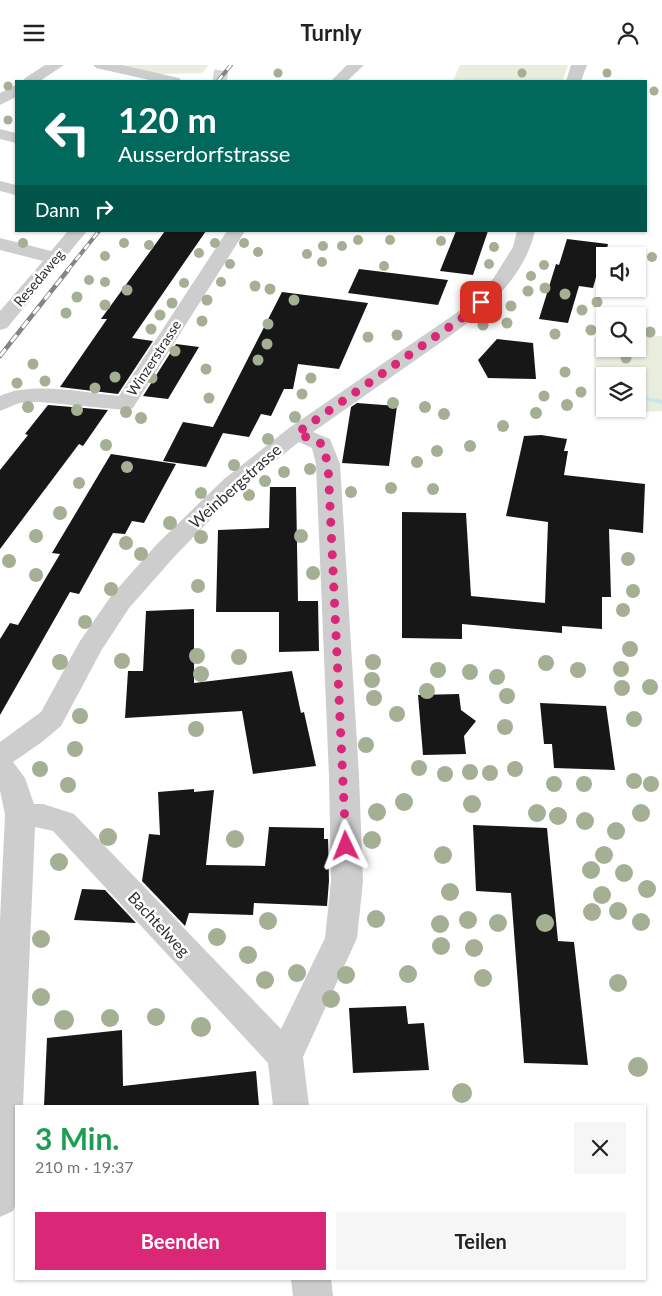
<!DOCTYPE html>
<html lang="de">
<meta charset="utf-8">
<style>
:root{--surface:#fff;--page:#f6f6f6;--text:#222;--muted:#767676;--accent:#db2777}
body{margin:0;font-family:Lato,sans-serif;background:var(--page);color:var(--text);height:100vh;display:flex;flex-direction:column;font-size:19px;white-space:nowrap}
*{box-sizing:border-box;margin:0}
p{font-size:16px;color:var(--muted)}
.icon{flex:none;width:28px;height:28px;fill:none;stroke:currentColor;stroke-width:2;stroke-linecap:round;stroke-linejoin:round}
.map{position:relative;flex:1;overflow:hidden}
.drawer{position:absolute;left:15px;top:1040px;width:631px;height:175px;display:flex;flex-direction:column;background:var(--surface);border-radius:0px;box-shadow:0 1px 4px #0004}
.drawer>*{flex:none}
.hud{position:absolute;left:15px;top:15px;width:632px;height:152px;border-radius:0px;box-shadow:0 1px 4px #0004;background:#00695c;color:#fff;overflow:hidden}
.fabs{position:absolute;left:596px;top:182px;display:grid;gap:10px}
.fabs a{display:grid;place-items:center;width:50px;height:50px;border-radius:0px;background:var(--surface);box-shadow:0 1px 4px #0004;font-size:25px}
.pin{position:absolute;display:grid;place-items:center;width:42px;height:42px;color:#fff;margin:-21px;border-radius:10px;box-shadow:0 2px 8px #0006}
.me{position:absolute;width:55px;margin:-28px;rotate:358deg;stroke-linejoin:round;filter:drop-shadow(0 0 4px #0008)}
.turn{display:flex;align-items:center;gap:18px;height:105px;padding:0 20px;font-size:22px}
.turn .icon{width:65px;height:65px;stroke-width:2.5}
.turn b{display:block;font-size:35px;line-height:42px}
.then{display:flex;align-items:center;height:48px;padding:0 20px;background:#0003;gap:10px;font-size:19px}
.round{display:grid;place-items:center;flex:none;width:52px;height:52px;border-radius:0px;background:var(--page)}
.overview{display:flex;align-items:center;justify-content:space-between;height:85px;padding:0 20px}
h1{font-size:30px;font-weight:700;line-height:38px;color:#1e9e55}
.primary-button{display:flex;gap:10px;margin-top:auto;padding:10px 20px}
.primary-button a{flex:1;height:58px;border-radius:0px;background:var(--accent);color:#fff;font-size:20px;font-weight:700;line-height:58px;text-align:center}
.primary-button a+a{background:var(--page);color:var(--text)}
header{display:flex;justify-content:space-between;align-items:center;height:65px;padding:0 20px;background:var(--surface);font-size:22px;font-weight:700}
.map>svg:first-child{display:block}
</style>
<header><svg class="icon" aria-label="menu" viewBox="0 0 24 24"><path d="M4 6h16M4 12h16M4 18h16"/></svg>Turnly<svg class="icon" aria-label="person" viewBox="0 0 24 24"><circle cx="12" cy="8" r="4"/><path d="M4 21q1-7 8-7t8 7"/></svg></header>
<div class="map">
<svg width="662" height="1231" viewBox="0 0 662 1231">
<rect width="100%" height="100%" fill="#fff"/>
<!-- green -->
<path fill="#e9edde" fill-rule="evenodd" d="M111,0H209L202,8L154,9Z
M460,0H568L563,16H453Z
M662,271V346L595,350L594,273H605V284H638V272ZM605,311H638V344H605Z"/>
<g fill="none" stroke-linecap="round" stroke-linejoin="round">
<!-- stream -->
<path fill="#cae6ed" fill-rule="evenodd" d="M638,330L662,335V339L638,334Z"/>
</g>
<!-- building -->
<path fill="#171717" d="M165,166H206L132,273L153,276L118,329L60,322L107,254H101Z
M456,166H488L473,210L440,206Z
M567,174L608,179L602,205H598L593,223L579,221L568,258L539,254L556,199L559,200Z
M359,204L448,215L438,240L348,228Z
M282,227L368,238L339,304L298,299L293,324H284L271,351L261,349L249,372L223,368L206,402L163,396L183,357L213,362Z
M497,274L533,278L536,314L488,313L478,295Z
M176,279L199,282L168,334L143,331Z
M357,338L397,341L389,401L342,398L351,342Z
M48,340L108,345L83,381L79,379L0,484V405L28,370L25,369Z
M541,370L567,374L564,386H568L564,410L645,419L643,468L609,464L611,532H602V564L562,561V568L462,559V574L402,573V447L466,448L471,531L545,538L548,457L506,451L524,371Z
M111,389L176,399L144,458L132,456L125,469L113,468L79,529L70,527L0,650V574L10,558L18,560L60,489L52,488Z
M270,422H296L298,536H318L319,586L279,587V547H216L218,465L269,463Z
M194,544V618L292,606L301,648L304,647L316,701L253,709L242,646L125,653L128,606H143L146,546Z
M459,629L461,645L476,656L464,671L466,689L423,690L418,630Z
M540,638L606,641L615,705L554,703L552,679H544Z
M194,724V727L214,725L206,800L265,801L269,762L324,763V774H328L329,816L327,841L254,838L253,850L189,848L185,861L142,816L149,769L160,770L158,727Z
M473,760L547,763L558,876L574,877L588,1000L524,998L511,828L476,826Z
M82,824L105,825L136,858L74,855Z
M406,941L408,959L424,958L429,1005L353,1008L349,943Z
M122,965L123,1021L256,1006L259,1041H44L47,973Z"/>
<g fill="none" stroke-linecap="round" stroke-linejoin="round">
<!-- minor-tunnel -->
<path stroke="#d6d6d6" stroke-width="17" stroke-dasharray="17 9" stroke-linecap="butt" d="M213,13L227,15"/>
<!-- minor -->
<path fill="#cdcdcd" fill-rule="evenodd" d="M45,0H64L40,16H23L25,13Z
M93,0H122L179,13L182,16H154L96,3Z
M347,0H364L347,16H331Z
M571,0H587L581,16H566Z
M16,20V32L0,40V28Z
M0,64L16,68V78L0,74Z
M0,116L16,120V130L0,126Z
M68,166H87L7,263L0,265V246L43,196L0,185V173L51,186Z
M227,166H245L133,343L125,345L40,337L19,338L0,346V331C32,316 84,328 119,331Z
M517,166H535C520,229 459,264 410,299C378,321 346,344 313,367L330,374L340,399L359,711L363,816L357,873L303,992L309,1041H273L268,998L53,766L35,762L23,1041H16V1139L13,1146L0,1152V855L5,750L0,725V677L41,647L80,576L111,531L157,479L224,414L289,363L465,242L493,214L513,182ZM299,377L312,383L316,399L329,711L331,816L325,873L281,964L74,749L43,739H34L25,713L13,697L42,677L61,661L101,586L129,543L175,491L240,424Z
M291,1214H331L333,1231H293Z"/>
<!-- rail-far1 casing -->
<g stroke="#858585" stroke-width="4">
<path id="rail-far1" d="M218,16L231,0
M67,206L99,166"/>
</g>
<!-- rail casing -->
<g stroke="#858585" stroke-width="4.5">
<path id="rail" d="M0,291L68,205"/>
</g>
<!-- rail-far1 -->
<use href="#rail-far1" stroke="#fff" stroke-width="2.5" stroke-dasharray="7" stroke-linecap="butt"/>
<!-- rail -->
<use href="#rail" stroke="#fff" stroke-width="3" stroke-dasharray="9" stroke-linecap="butt"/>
</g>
<!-- trees -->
<g fill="#a5af94">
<circle cx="278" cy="8" r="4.5"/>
<circle cx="522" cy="8" r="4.5"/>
<circle cx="607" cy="8" r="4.5"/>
<circle cx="8" cy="21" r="4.5"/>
<circle cx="654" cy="26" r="4.5"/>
<circle cx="8" cy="55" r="4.5"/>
<circle cx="358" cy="175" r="5"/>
<circle cx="390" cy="175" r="5"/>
<circle cx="441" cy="176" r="5"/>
<circle cx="23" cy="178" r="5"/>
<circle cx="124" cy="178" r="5"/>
<circle cx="215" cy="178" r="5"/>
<circle cx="244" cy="178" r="5"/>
<circle cx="149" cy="180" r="5"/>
<circle cx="323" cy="181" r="5"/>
<circle cx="342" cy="181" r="5"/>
<circle cx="494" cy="182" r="5"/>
<circle cx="258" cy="187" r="5"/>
<circle cx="199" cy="188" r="5"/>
<circle cx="307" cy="189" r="5"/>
<circle cx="105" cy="191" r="5"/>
<circle cx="652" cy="192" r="5"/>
<circle cx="322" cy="197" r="5"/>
<circle cx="230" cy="199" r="5"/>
<circle cx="489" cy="199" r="5"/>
<circle cx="544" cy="200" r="5"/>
<circle cx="384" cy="201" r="5"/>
<circle cx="531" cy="211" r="5"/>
<circle cx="89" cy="215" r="5"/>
<circle cx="105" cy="217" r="5"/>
<circle cx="221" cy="217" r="5"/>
<circle cx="184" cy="218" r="5"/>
<circle cx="255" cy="221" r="5.5"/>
<circle cx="545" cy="223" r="5.5"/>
<circle cx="270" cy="224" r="5.5"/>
<circle cx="127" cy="225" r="5.5"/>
<circle cx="528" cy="226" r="5.5"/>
<circle cx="565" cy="229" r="5.5"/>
<circle cx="77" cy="232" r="5.5"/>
<circle cx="207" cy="235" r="5.5"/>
<circle cx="294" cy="235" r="5.5"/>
<circle cx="597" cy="237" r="5.5"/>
<circle cx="172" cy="238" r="5.5"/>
<circle cx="105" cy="240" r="5.5"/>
<circle cx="511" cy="241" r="5.5"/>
<circle cx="582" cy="245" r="5.5"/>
<circle cx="66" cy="248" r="5.5"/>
<circle cx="160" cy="250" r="5.5"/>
<circle cx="202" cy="256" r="5.5"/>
<circle cx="507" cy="258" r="5.5"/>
<circle cx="268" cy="259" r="5.5"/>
<circle cx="483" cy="260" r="5.5"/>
<circle cx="151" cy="264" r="5.5"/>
<circle cx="591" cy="265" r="5.5"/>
<circle cx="650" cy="267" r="5.5"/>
<circle cx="555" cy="269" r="5.5"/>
<circle cx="397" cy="270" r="5.5"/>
<circle cx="368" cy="272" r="5.5"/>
<circle cx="267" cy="279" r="5.5"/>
<circle cx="175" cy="286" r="5.5"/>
<circle cx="626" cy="293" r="5.5"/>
<circle cx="258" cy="295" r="5.5"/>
<circle cx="33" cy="299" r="5.5"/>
<circle cx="206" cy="304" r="5.5"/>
<circle cx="565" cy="307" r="5.5"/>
<circle cx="115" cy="312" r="5.5"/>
<circle cx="152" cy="313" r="5.5"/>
<circle cx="311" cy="313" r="5.5"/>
<circle cx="45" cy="316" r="5.5"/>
<circle cx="17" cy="318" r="5.5"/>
<circle cx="95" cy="323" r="5.5"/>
<circle cx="581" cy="327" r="5.5"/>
<circle cx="302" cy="329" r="5.5"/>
<circle cx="544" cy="331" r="5.5"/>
<circle cx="209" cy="333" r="5.5"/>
<circle cx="393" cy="338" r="6"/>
<circle cx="567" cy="340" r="6"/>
<circle cx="28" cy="342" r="6"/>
<circle cx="425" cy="342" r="6"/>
<circle cx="77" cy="345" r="6"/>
<circle cx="126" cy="347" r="6"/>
<circle cx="536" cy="348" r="6"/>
<circle cx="444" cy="349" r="6"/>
<circle cx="295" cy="352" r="6"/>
<circle cx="141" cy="353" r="6"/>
<circle cx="503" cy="361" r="6"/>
<circle cx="268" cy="374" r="6"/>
<circle cx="106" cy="380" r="6"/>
<circle cx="470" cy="381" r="6"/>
<circle cx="437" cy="386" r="6"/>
<circle cx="417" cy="397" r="6"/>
<circle cx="234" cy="400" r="6"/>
<circle cx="127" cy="402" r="6"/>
<circle cx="310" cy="404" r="6"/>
<circle cx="284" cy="407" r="6"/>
<circle cx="265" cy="416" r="6"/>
<circle cx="79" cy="418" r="6"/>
<circle cx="391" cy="423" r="6"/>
<circle cx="433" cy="424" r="6"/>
<circle cx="351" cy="427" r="6"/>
<circle cx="201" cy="428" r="6"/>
<circle cx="249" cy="430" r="6"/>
<circle cx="60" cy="448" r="7"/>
<circle cx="170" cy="458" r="7"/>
<circle cx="36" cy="471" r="7"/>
<circle cx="301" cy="471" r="7"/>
<circle cx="201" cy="472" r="7"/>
<circle cx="126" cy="478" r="7"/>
<circle cx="141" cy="489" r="7"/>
<circle cx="628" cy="494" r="7"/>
<circle cx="9" cy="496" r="7"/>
<circle cx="313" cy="508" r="7"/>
<circle cx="36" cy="510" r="7"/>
<circle cx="198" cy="521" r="7"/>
<circle cx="111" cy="524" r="7"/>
<circle cx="633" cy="526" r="7"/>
<circle cx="623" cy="545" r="7"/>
<circle cx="85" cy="557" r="7"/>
<circle cx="630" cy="584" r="8"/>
<circle cx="197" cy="591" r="8"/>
<circle cx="239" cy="592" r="8"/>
<circle cx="122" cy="596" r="8"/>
<circle cx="60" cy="597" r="8"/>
<circle cx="373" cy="597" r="8"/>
<circle cx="546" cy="598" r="8"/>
<circle cx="621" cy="604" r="8"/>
<circle cx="438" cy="605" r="8"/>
<circle cx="578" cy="605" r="8"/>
<circle cx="470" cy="607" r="8"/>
<circle cx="201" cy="609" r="8"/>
<circle cx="497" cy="612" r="8"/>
<circle cx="372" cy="615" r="8"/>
<circle cx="650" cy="622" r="8"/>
<circle cx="622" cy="623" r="8"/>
<circle cx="427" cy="626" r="8"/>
<circle cx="507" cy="631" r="8"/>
<circle cx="374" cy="633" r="8"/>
<circle cx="397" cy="649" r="8"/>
<circle cx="80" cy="651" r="8"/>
<circle cx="634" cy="654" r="8"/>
<circle cx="505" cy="662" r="8"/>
<circle cx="196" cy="664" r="8"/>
<circle cx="366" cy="680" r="8"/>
<circle cx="75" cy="684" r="8"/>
<circle cx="419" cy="703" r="8"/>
<circle cx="40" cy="704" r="8"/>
<circle cx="515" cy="704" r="8"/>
<circle cx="470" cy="707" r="8"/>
<circle cx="490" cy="708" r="8"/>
<circle cx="445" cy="709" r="8"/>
<circle cx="634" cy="716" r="8"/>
<circle cx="554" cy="719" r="8"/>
<circle cx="584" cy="719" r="8"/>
<circle cx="651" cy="719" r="8"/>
<circle cx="68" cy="720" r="8"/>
<circle cx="404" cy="737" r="9"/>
<circle cx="472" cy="739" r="9"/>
<circle cx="377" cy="747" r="9"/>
<circle cx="537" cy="748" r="9"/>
<circle cx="641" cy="748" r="9"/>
<circle cx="558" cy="751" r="9"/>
<circle cx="585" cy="756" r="9"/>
<circle cx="616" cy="766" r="9"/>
<circle cx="108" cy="772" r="9"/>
<circle cx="235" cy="774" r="9"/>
<circle cx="372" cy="775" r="9"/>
<circle cx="443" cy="790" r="9"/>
<circle cx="604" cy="790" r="9"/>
<circle cx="59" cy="797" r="9"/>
<circle cx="591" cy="805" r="9"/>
<circle cx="624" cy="808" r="9"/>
<circle cx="647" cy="824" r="9"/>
<circle cx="450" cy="827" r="9"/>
<circle cx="602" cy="830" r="9"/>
<circle cx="618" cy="846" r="9"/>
<circle cx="592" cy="847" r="9"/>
<circle cx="376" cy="854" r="9"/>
<circle cx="468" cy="855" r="9"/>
<circle cx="268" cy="856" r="9"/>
<circle cx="641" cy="857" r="9"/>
<circle cx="498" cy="858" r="9"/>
<circle cx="545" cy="858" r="9"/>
<circle cx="440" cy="859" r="9"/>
<circle cx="217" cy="872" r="9"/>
<circle cx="41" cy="874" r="9"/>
<circle cx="441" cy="881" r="9"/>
<circle cx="474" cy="883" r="9"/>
<circle cx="248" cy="890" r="9"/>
<circle cx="297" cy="908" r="9"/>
<circle cx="408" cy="909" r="9"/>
<circle cx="346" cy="910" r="9"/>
<circle cx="483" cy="913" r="9"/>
<circle cx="265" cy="915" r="9"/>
<circle cx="618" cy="918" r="9"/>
<circle cx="41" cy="932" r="9"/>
<circle cx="331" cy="934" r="9"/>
<circle cx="156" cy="952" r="9"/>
<circle cx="110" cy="953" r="9"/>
<circle cx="64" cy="955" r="10"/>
<circle cx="201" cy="962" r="10"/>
<circle cx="638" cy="1002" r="10"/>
<circle cx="462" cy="1028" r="10"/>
</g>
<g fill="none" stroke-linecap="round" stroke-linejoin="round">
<!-- route -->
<path stroke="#db2777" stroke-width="9" stroke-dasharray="0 16.2" d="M346,781L328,399L322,379L297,368L472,246L481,237"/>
</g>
<g text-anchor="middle" stroke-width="5" stroke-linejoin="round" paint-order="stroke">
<!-- far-street labels -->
<g font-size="14" fill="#303030" stroke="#fff">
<text transform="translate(39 213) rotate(-50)" y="5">Resedaweg</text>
<text transform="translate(154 293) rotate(-57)" y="5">Winzerstrasse</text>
</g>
<!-- street labels -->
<g font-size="16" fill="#303030" stroke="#fff">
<text transform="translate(235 421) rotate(-42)" y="6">Weinbergstrasse</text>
<text transform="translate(159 859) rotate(47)" y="6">Bachtelweg</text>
</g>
</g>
</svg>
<div class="fabs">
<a><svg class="icon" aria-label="sound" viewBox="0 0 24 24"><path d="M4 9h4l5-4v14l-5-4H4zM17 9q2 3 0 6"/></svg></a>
<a><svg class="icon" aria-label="search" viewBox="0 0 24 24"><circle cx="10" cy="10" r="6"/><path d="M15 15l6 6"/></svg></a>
<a><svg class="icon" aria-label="layers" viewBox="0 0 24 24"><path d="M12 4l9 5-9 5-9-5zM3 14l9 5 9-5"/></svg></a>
</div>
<div class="pin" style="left:481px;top:237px;background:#d93025"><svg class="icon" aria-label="arrive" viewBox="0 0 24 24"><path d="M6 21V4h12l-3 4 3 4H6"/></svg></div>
<svg class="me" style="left:346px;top:781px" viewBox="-20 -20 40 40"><path d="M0-17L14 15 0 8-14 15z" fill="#db2777" stroke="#fff" stroke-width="4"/></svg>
<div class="hud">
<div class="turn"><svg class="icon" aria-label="left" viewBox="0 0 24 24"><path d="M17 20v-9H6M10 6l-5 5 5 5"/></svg><div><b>120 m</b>Ausserdorfstrasse</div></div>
<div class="then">Dann<svg class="icon" aria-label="right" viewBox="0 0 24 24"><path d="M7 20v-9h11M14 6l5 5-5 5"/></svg></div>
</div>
<section class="drawer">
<div class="overview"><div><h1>3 Min.</h1><p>210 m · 19:37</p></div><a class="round"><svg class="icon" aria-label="close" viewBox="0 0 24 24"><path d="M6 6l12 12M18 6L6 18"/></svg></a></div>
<div class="primary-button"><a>Beenden</a><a>Teilen</a></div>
</section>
</div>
